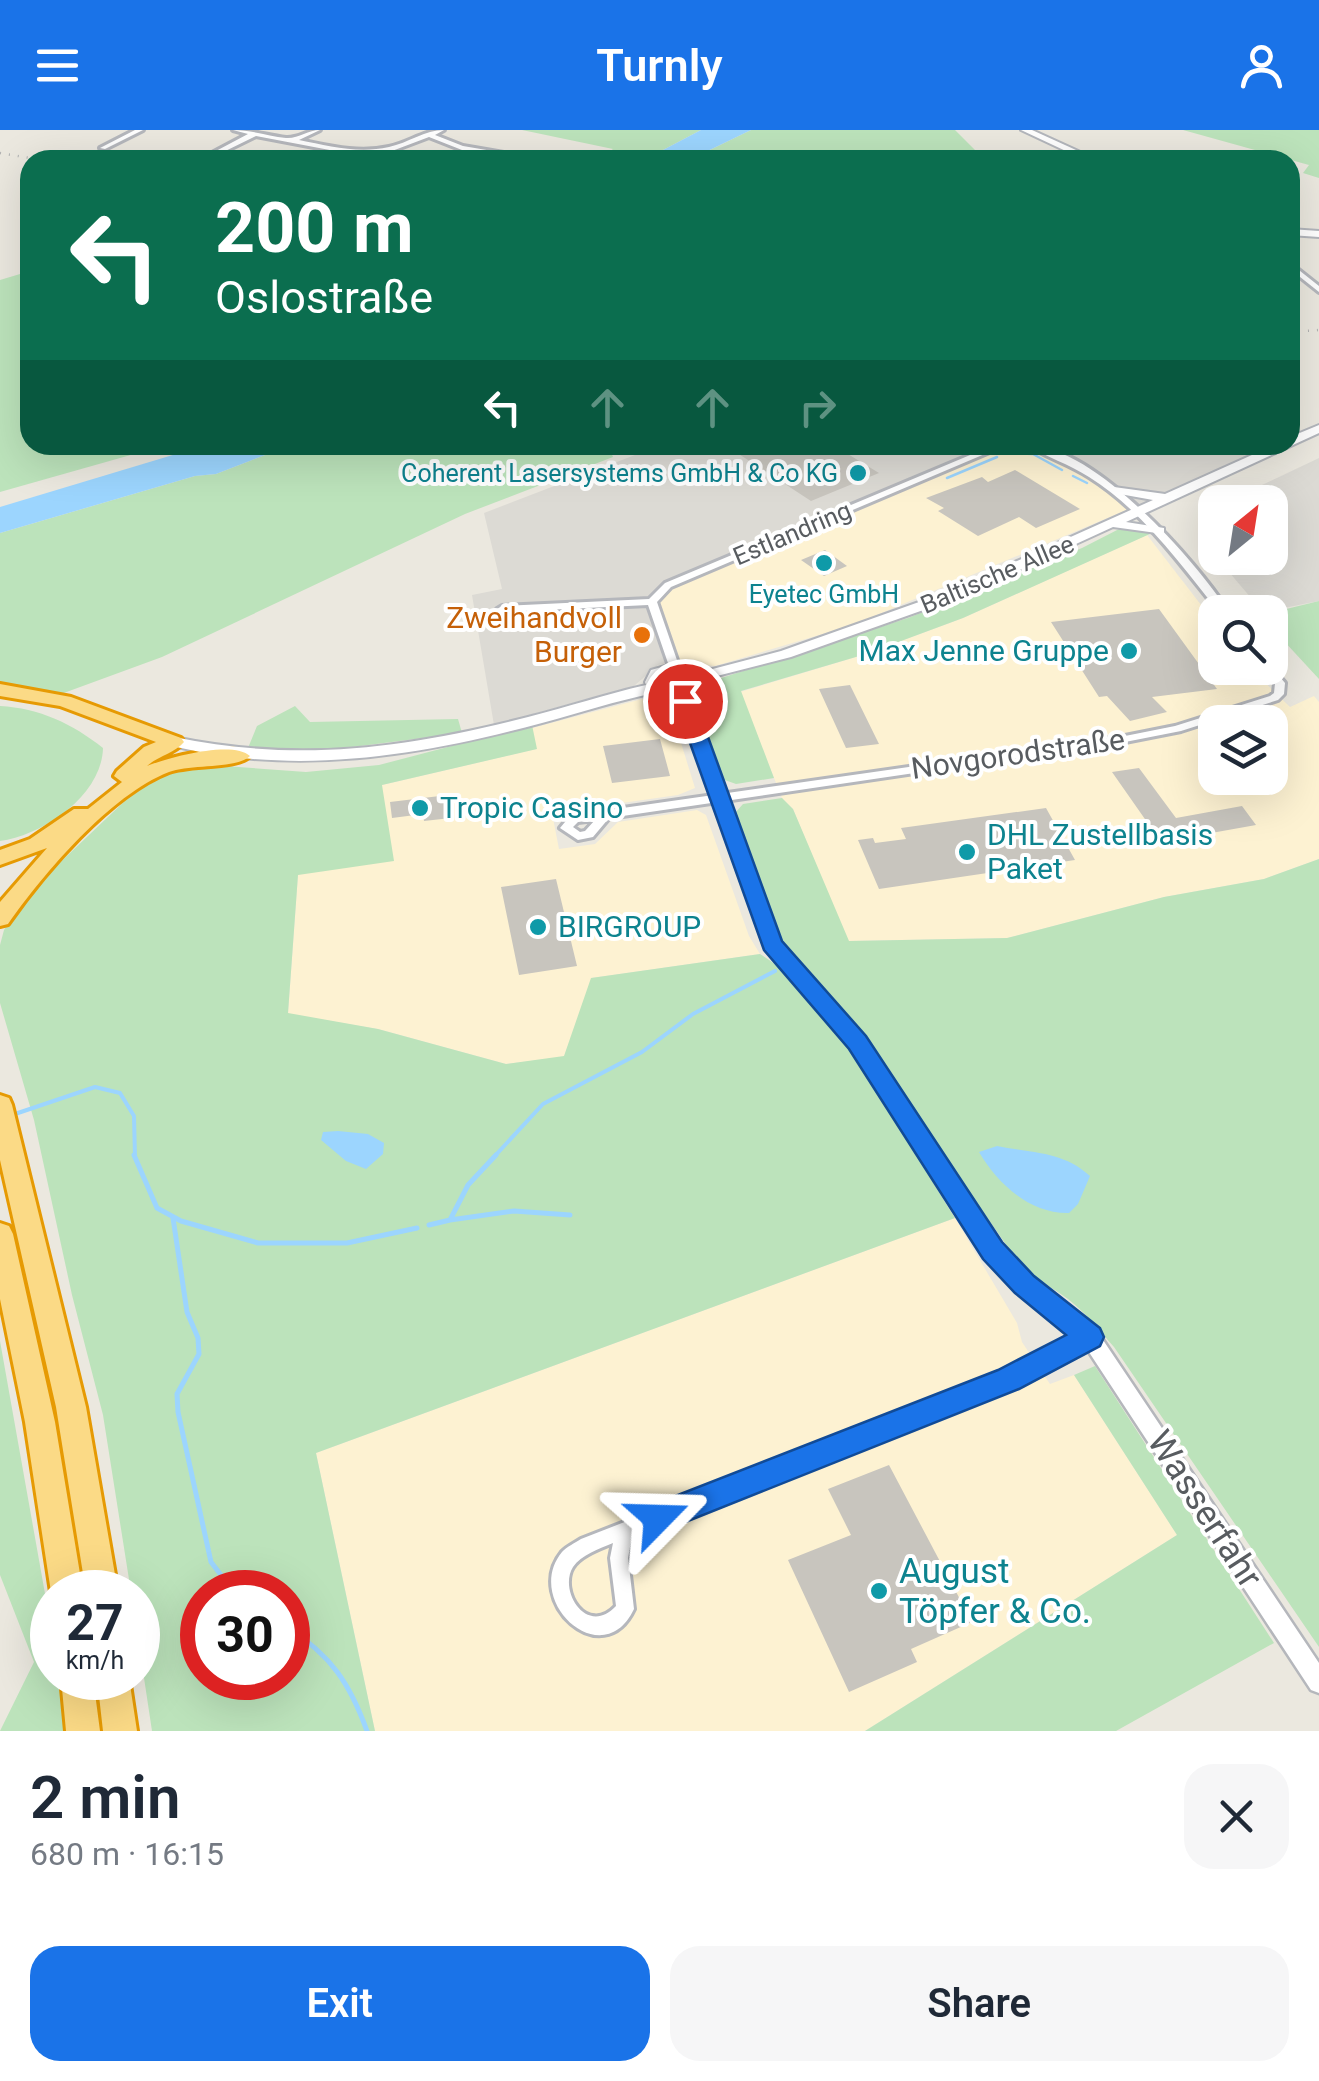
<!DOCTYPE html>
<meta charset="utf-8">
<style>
:root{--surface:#fff;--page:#f6f6f7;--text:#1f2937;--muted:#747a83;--accent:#1a73e8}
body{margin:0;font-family:Roboto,sans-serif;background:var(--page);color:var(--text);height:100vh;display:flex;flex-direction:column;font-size:38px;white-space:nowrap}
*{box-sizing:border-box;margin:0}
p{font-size:32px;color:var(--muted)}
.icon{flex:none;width:55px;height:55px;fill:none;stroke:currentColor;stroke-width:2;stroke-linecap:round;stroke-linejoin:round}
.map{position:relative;height:1601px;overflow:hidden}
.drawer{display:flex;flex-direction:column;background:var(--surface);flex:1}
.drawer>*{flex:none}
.hud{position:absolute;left:20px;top:20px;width:1280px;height:305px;border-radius:30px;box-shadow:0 10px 40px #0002;background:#0b6e4f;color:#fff;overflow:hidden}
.needle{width:65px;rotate:30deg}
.tools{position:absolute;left:1198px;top:355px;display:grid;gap:20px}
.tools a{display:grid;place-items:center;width:90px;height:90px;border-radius:20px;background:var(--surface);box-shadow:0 10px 40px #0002;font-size:50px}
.speed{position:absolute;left:30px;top:1440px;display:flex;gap:20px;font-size:50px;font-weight:700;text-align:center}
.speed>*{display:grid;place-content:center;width:130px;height:130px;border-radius:50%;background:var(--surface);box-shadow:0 10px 40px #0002;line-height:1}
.speed small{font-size:25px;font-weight:400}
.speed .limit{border:15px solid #d22;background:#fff;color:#111}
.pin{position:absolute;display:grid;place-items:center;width:85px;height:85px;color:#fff;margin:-42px;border:5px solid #fff;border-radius:50%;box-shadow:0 2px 10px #0007}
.me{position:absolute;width:110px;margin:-55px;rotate:68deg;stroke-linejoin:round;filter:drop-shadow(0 0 8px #0008)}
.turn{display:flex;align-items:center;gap:35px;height:210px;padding:0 30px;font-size:45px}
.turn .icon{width:130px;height:130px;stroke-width:2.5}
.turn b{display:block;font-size:70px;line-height:85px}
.lanes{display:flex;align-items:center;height:95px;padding:0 30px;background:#0003;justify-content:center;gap:50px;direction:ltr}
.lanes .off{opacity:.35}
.round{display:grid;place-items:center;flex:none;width:105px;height:105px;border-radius:30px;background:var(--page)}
.headline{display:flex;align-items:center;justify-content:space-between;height:170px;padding:0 30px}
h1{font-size:60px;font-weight:600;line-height:75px}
.button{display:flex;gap:20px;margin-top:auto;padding:20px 30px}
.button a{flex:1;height:115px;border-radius:30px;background:var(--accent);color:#fff;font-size:40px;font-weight:600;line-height:115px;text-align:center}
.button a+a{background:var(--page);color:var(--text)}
header{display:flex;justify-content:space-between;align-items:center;height:130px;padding:0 30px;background:var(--accent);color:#fff;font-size:45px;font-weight:600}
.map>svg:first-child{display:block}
</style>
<header><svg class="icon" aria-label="menu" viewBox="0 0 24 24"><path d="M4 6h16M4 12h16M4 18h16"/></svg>Turnly<svg class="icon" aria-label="person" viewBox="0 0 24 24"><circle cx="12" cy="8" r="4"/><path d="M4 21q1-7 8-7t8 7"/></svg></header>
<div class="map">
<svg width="1319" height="1601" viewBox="0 0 1319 1601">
<rect width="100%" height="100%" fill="#ebe8df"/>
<!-- commercial -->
<path fill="#fdf2d2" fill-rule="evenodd" d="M1002,315H1031L1044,320L1119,360L1136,376L853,495L715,536L672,532L652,472L668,455Z
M1147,405L1215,493V538H1250L1290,577L1314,566L1319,572V729L1264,749L1164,767L1007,808L848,811L793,679L782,668L740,562L866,524L963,488ZM1215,592H1270V648H1215Z
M642,569L669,574L695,658L678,665L552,683L559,719L595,714L618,692L697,680L706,685L749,806L760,824L592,848L564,927L555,928L506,934L378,899L288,884L298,744L382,655L536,619L532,598Z
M955,1088L1017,1193L1022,1212L1050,1254L1074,1245L1177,1405L865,1601H375L316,1323Z"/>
<!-- industrial -->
<path fill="#dcdad4" d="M661,315H1002L668,455L652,472L672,532L658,535L634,556L494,595L472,465L502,459L484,383Z
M1031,315H1274L1137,376L1119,360Z
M1319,328V471L1263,482L1217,428H1270V372H1226Z"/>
<!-- green -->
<path fill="#bce3bb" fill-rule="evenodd" d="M522,0H701L644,30H597L613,19Z
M751,0H955L985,30H689Z
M1183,0H1319V48L1303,43L1309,35Z
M30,141V315H166L0,362V150Z
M291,315H608L613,327L465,384L162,527L61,564L0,556V403L195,346L216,344Z
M1121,398L1152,403L963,488L866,524L741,561L774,648L736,654L722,649L695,576L715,550L908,488L1082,418Z
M1319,471V549L1270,496V483Z
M0,576C39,578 73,594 103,618C102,665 44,705 0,711Z
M295,576L310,592L458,589L462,603L329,620L248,618L257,596Z
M532,595L537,619L382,655L394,731L298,745L288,883L378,899L506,934L564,926L591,848L760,824C829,864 910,1017 955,1088L316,1323L375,1601H152L138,1508V1462H131L103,1285L72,1165L34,990L0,873V815L4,800L30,761L150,647L196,634L306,642L379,635ZM202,1462H288V1548H202Z
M782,668L793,679L849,811L1007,808L1164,767L1264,749L1319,729V1517L1114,1217C1099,1200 1086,1183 1068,1169C1052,1157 1036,1151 1021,1136L846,886L783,813L746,724L735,683L743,674Z
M0,1211L52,1503V1548H59L64,1601H0L34,1532L0,1445Z
M1095,1236L1274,1513L1116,1601H865L1177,1405L1074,1245Z"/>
<!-- water -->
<path fill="#9cd5fe" d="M701,0H751L689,30H644Z
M206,315H291L216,344L195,346L0,403V377Z
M338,1001L368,1004L384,1013L383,1024L366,1039L346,1031L321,1010L323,1002Z
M997,1016C1031,1023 1063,1021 1090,1046L1078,1074L1069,1083C1030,1084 998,1054 979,1022Z"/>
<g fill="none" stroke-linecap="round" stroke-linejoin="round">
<!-- stream-far2 -->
<path stroke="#9cd5fe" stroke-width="2.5" d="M1008,323L1033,324L1062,340
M1073,346L1087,353
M947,348L997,327"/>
<!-- stream-far1 -->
<path stroke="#9cd5fe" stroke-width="4" d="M12,985L95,957L120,963L134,986L135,1028
M493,1028L543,974L642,922L693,884L775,841"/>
<!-- stream -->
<path stroke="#9cd5fe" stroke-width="5" d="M134,1025L157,1078L181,1091L258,1113H347L417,1098
M173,1088L187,1182L198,1208L199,1224L177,1264L178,1282L211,1432L234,1462
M450,1090L514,1081L570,1085
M429,1095L450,1090L468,1055L496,1025
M288,1498C331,1525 350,1554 367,1601"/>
</g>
<!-- building -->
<path fill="#c8c5be" d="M725,315H833L879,343L811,371Z
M1015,340L1080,379L1036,398L1019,387L978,406L938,381L944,378L926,368L982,347L988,352Z
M825,420L847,436L824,446L801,430Z
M1159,479L1217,559L1152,567L1167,582L1130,591L1107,566L1099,567L1051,492Z
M850,555L879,614L846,618L819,559Z
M660,609L670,646L612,653L603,616Z
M1139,638L1176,688L1242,676L1256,695L1161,712L1112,642Z
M448,665L451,688L424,691L423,684L392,688L390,672Z
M1046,678L1075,730L879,759L858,710L873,708L875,713L906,709L901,698Z
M556,749L577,836L519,845L501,757Z
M889,1335L972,1492L911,1519L917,1532L849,1562L788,1430L851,1405L828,1359Z"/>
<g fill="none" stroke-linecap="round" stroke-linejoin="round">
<!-- minor casing -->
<g stroke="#b5b7bc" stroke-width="6">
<path id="minor" d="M135,0H143L105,19L100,18Z
M233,0C251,0 268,6 286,8C298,9 308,0 320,0L299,10C329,16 358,24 389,17C408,13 425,0 444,0L435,5L463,16L544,30H528L462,20L429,7L392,21L356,25L256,6L207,30H199L248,4Z
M1290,133L1319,156V162L1290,139Z
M994,315H1006L671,457L657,472L679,536L678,538L674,539L669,536L648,475L502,482L497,479L502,476L649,469L665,453Z
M1027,315C1094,315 1195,430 1229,482H1219C1180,434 1143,381 1089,347C1069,334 1046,327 1027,315Z
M1270,535L1285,553L1284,564L1278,570L1181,601L1125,612L609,688L593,707L578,710L560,698L570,686L574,685L1125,606L1175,596L1270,566L1274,563L1275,553L1263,538H1270ZM595,690L585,701L580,702L573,697L578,692Z
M1090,1200L1096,1202L1098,1207L1096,1212L1014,1255L632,1406L628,1428L634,1479C603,1545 522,1471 562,1422C566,1417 575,1413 581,1409L1002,1245ZM613,1413L610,1428L616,1476C587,1507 558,1461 573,1437C581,1425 599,1419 613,1413Z"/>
</g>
<!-- tertiary casing -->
<g stroke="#b5b7bc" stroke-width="5">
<path id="tertiary" d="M683,563L689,567L779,812L863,909L998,1116L1030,1149L1097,1201L1319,1533V1563L1311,1560L1083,1213L1018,1161L986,1126L851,917L767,818L677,567Z"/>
</g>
<!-- secondary casing -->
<g stroke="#b3b6bc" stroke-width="4">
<path id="secondary" d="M1021,0H1032L1098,30H1085Z
M1290,99L1319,101V107L1290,105Z
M1319,295V303L1126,392L1164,398V404L1113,397L960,467L791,527L709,548L710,552L704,563C681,572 677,571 654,563C616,571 579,583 542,593C420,626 294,647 169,615L166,612L174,607C300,633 405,618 528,587C568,577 606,564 646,555L645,552L651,540L679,532L705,541L781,521L950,461L1153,370L1114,363V357L1165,364L1274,315H1290V307ZM678,541L694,547L696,552L693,557L680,562L661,555L662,546Z"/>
</g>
<!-- motorway casing -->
<g stroke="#e69a03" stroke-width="6">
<path id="motorway" d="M0,554L71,567L181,608L184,612C175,623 158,626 147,636C169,627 233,610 250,626C237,639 190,634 169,642C110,665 44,743 8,794L0,796V772L47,718L0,735V720L30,709L74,679H88L122,652L114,646L117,641L144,617L156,612L60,576L0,566Z
M0,965L9,968L12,975L86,1277L118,1462H86L56,1277L0,1030Z
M0,1093L9,1096L13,1104L55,1292L83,1462L52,1465L51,1462L25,1292L0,1169Z
M61,1548H93L100,1601H66Z
M97,1548H129L137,1601H103Z"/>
</g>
<!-- minor -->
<use href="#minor" fill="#fff" fill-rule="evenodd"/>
<!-- tertiary -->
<use href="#tertiary" fill="#fff" fill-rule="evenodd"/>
<!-- secondary -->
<use href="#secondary" fill="#fff" fill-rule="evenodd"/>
<!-- motorway -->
<use href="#motorway" fill="#fbda86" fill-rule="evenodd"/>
<!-- rail -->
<path stroke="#b0b1b1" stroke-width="2.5" stroke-dasharray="1 8" stroke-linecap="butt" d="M0,23L42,30
M1290,202L1319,200"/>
</g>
<!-- route -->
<path fill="#1a73e8" stroke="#114b97" stroke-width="2.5" d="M685,565L695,571L782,811L866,906L1002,1112L1034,1146L1100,1198L1104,1207L1100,1216L1019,1259L658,1403L647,1399L642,1388L647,1377L998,1240L1066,1205L1015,1163L983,1129L849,919L764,820L675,571Z"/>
<!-- markers -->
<g fill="#0f9aa8" stroke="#fff" stroke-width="4">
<circle cx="858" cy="343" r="10"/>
<circle cx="824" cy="433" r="10"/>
<circle cx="1129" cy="521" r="10"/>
<circle cx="420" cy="678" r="10"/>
<circle cx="967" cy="722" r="10"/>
<circle cx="538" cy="797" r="10"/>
<circle cx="879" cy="1461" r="10"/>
</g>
<circle fill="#e8710a" stroke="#fff" stroke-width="4" cx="642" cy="505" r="10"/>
<g text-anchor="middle" stroke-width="8" stroke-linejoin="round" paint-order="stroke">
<!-- far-culture labels -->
<g font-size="25" fill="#0d838f" stroke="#fff" text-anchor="end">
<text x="838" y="352">Coherent Lasersystems GmbH &amp; Co KG</text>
<text x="824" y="473" text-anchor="middle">Eyetec GmbH</text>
</g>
<!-- far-street labels -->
<g font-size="25" fill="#585c60" stroke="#fff">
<text transform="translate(792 403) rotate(-23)" y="9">Estlandring</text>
<text transform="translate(997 444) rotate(-23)" y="9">Baltische Allee</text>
</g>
<!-- food labels -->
<g font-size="30" fill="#c56008" stroke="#fff" text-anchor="end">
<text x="622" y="498">Zweihandvoll<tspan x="622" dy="34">Burger</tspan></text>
</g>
<!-- culture labels -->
<g font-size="30" fill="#0d838f" stroke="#fff" text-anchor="start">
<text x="1109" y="531" text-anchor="end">Max Jenne Gruppe</text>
<text x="440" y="688">Tropic Casino</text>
<text x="987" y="715">DHL Zustellbasis<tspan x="987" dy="34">Paket</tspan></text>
<text x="558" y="807">BIRGROUP</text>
</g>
<!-- street labels -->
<g font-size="30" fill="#585c60" stroke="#fff">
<text transform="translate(1018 624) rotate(-8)" y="10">Novgorodstraße</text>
</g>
<!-- near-street labels -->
<g font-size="35" fill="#585c60" stroke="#fff">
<text transform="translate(1205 1379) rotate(57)" y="12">Wasserfahr</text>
</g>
<!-- near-culture labels -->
<g font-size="35" fill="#0d838f" stroke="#fff" text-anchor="start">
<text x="899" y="1453">August<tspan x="899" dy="40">Töpfer &amp; Co.</tspan></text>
</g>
</g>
</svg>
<div class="tools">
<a><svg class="needle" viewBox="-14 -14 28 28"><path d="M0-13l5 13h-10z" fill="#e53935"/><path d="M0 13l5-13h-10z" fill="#747a83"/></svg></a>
<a><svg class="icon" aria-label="search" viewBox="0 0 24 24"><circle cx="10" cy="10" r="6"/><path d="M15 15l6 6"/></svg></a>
<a><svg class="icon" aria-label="layers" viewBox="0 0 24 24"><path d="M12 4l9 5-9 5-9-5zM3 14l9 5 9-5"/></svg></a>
</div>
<div class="speed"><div>27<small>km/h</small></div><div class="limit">30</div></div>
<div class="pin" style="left:685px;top:571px;background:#d93025"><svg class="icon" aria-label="arrive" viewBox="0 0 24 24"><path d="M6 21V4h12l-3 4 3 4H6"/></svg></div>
<svg class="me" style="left:658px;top:1388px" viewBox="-20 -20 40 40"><path d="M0-17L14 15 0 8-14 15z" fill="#1a73e8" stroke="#fff" stroke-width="4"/></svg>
<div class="hud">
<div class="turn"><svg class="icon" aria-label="left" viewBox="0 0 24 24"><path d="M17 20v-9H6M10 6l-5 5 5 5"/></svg><div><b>200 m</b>Oslostraße</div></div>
<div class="lanes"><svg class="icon" aria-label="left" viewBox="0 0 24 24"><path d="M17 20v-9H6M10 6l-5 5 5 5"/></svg><svg class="icon off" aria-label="ahead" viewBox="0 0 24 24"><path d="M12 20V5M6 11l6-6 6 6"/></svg><svg class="icon off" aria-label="ahead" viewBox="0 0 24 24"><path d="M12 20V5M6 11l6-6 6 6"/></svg><svg class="icon off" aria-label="right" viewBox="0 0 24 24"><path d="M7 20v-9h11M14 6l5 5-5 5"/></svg></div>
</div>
</div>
<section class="drawer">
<div class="headline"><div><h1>2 min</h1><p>680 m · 16:15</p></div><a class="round"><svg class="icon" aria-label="close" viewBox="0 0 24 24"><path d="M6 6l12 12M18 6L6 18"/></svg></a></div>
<div class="button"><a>Exit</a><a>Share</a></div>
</section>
